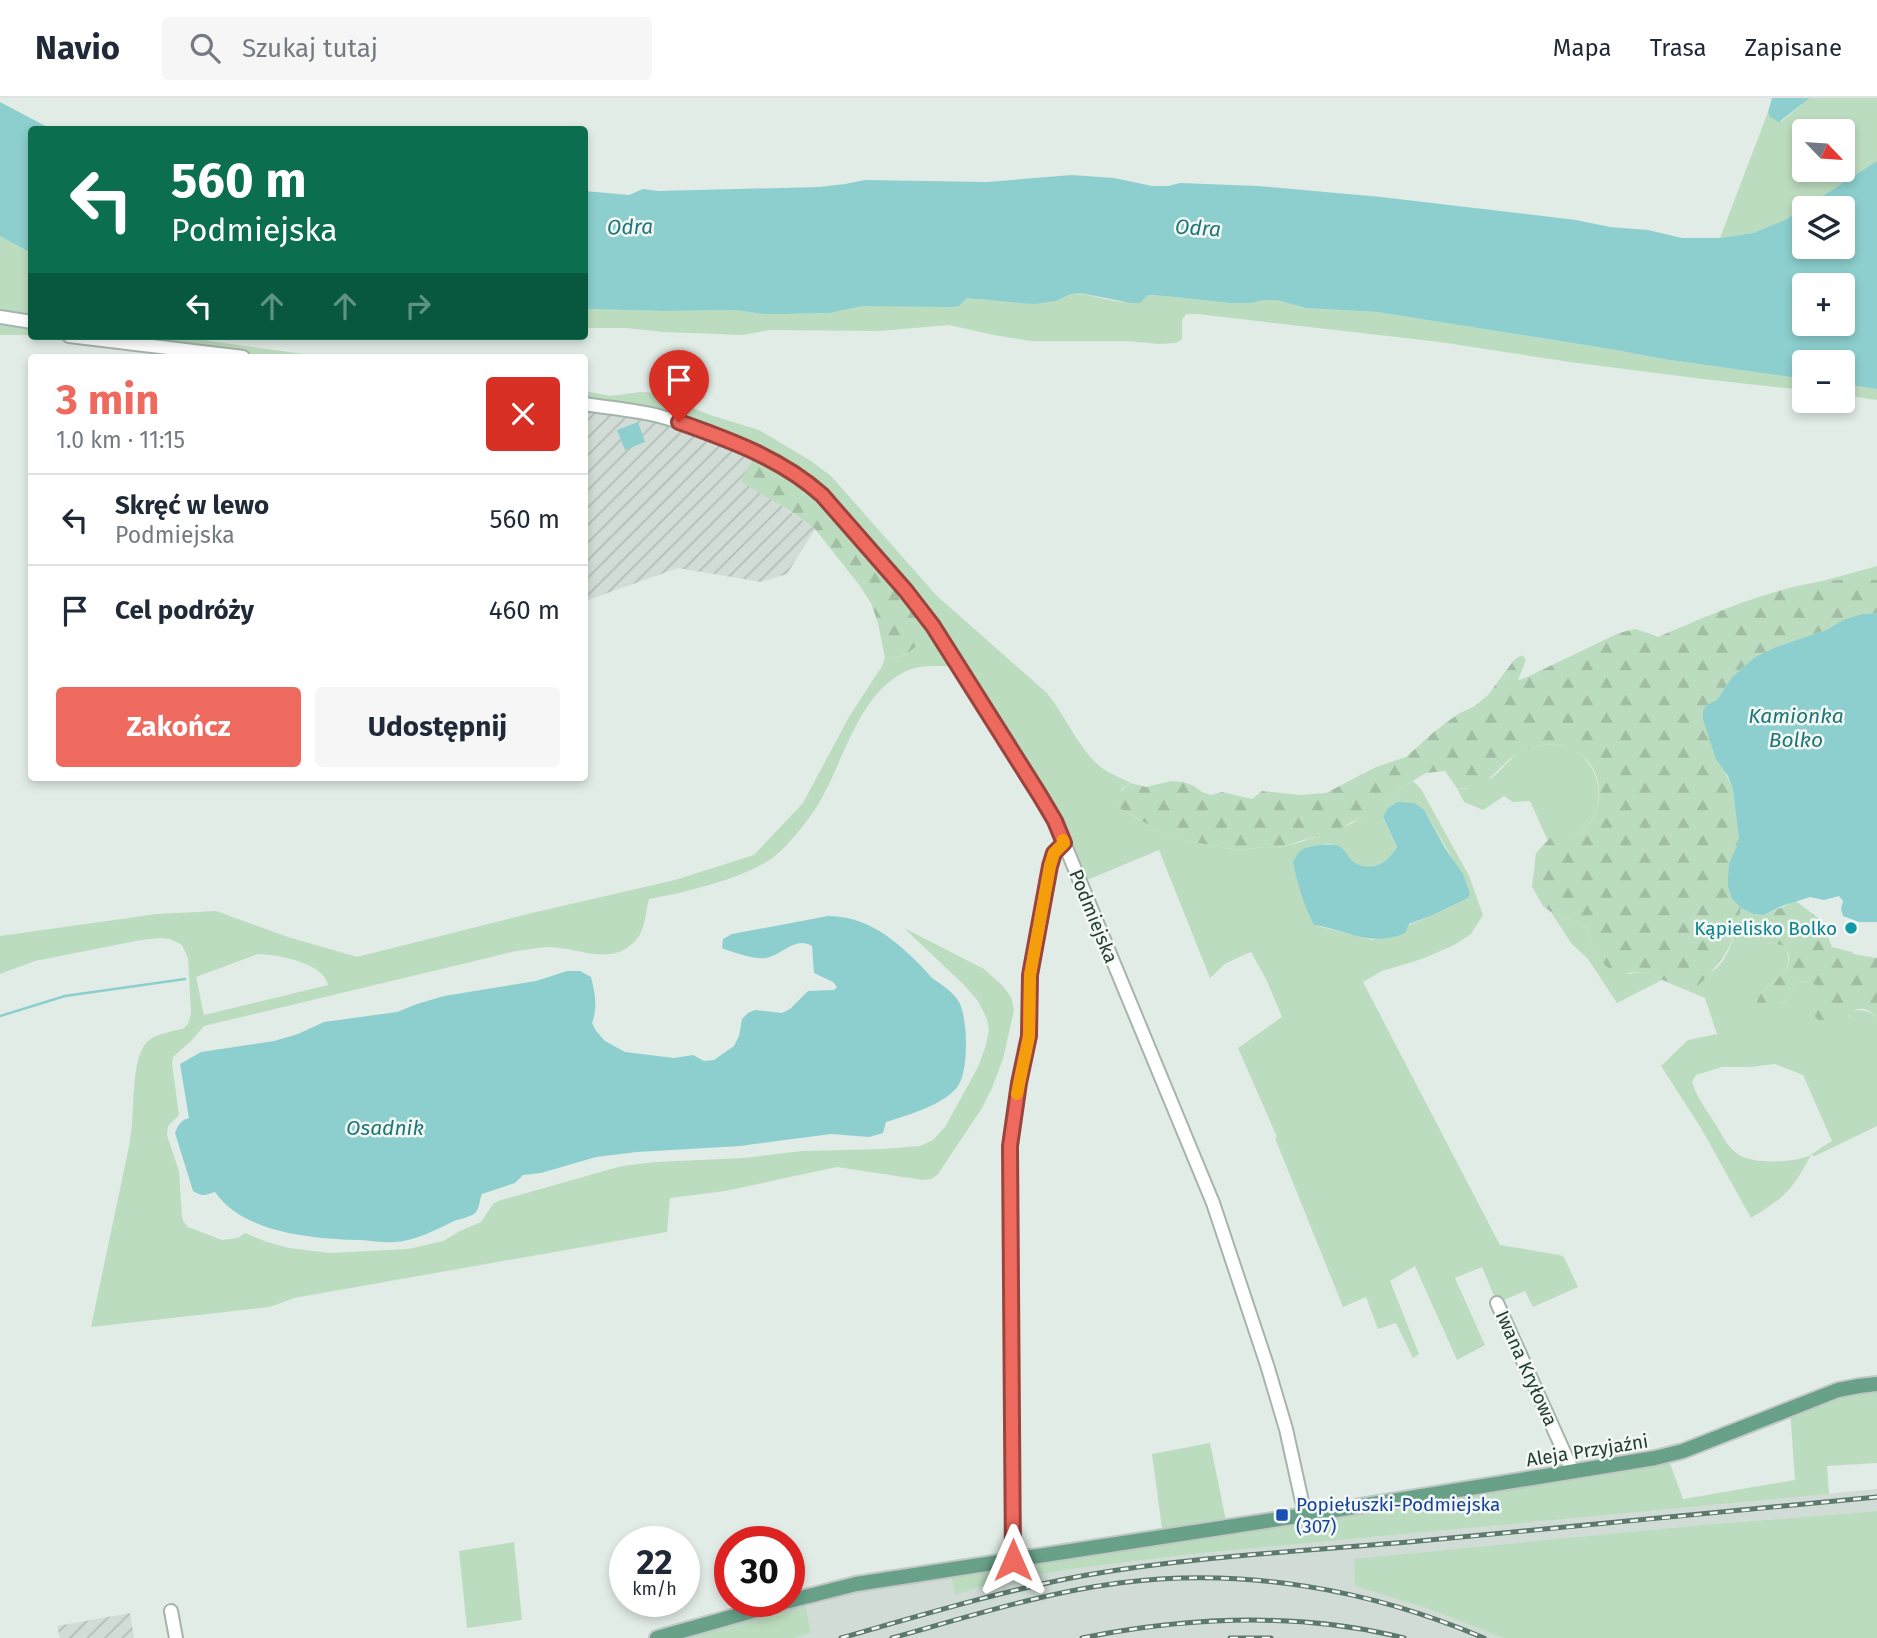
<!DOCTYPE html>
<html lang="pl">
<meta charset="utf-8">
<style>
:root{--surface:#fff;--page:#f6f6f7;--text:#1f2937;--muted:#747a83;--line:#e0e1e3;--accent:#ee695e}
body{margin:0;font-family:"Fira Sans",sans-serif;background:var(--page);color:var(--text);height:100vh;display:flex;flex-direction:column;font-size:26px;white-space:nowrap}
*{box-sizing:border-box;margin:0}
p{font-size:23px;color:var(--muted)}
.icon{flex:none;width:38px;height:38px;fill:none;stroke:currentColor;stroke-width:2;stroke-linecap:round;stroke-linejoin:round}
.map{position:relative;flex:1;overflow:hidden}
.side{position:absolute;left:28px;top:256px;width:560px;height:427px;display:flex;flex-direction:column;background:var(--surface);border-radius:7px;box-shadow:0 4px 10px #0003}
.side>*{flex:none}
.banner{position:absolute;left:28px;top:28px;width:560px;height:214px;border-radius:7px;box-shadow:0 4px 10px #0003;background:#0b6e4f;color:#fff;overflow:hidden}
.needle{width:46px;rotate:115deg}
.tools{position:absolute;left:1792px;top:21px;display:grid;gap:14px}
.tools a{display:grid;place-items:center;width:63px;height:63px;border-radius:7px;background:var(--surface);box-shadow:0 4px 10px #0003;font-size:35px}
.speed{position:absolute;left:609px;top:1428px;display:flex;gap:14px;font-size:35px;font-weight:700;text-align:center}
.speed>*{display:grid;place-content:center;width:91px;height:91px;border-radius:50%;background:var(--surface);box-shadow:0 4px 10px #0003;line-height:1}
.speed small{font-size:18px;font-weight:400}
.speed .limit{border:10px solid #d22;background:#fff;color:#111}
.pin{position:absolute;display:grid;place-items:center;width:60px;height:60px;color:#fff;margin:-72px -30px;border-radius:50% 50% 50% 0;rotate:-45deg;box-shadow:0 0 7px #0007}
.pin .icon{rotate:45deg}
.me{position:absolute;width:77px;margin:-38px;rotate:0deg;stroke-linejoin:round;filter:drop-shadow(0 0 5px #0008)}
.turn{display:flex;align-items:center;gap:24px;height:147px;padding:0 28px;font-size:32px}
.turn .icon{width:91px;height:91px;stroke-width:2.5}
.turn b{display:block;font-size:49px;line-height:60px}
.lanes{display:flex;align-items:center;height:66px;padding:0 28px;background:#0003;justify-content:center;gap:35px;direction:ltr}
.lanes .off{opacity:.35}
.round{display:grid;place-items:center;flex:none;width:74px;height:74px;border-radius:7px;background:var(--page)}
.overview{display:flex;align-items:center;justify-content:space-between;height:119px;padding:0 28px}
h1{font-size:42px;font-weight:700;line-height:52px;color:var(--accent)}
.action{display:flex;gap:14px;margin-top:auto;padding:14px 28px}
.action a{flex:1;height:80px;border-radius:7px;background:var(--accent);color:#fff;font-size:28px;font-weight:700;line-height:80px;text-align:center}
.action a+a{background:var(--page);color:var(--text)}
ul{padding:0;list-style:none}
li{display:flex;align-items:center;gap:21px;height:91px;padding:0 28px;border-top:2px solid var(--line)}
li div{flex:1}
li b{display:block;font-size:26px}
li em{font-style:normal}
header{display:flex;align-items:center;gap:42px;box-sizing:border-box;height:98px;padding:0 35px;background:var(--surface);border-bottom:2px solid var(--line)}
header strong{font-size:33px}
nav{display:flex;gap:38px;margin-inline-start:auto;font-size:24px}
.search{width:490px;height:63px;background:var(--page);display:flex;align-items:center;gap:18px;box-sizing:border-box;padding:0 24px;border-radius:7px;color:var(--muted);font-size:26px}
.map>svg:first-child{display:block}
</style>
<header>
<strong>Navio</strong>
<div class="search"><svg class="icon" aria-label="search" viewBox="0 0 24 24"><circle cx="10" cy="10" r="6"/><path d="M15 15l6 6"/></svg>Szukaj tutaj</div>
<nav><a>Mapa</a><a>Trasa</a><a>Zapisane</a></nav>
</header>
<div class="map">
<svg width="1877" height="1540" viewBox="0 0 1877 1540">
<defs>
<pattern id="industrial-furrows" width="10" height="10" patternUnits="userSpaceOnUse" patternTransform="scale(1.75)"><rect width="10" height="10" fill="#d0dcd5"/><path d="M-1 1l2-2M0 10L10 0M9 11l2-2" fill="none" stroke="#b2beb7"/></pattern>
<pattern id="forest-firs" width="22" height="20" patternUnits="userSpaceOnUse" patternTransform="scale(1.75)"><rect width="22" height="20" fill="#bcdcbf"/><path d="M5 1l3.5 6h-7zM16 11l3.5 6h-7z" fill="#a1bea5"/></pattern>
</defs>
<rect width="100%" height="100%" fill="#e2ece6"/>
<!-- built -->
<path fill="#d0dcd5" d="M1877,1391V1413L1701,1427L1580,1439L1356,1488L1429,1511L1503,1540H794L811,1535L804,1499L950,1472L955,1497L999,1483L1072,1471L1193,1456Z"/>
<!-- industrial -->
<path fill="url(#industrial-furrows)" d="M584,306L634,314L756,355L742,381L815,431L787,476L761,484L678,470L585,503Z
M130,1515L134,1540H60L57,1528Z"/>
<!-- green -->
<path fill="#bcdcbf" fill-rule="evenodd" d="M1810,0H1877V63L1785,122L1753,135L1720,140L1768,14L1771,19L1782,23ZM1804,33H1843V72H1804Z
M0,138L31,155V237H0Z
M1080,195C1099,199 1134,212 1148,197L1165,198L1229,205H1251L1265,202H1276L1306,210L1377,214L1616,252L1663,261L1804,281V292L1703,281L1570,264L1440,244L1197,216H1186L1182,222V241L1176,245L1160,246L1127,243H1031L994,237L949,227L879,233L770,232L743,237L664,234L626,230H585L584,211L664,213L735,212L763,216H786L830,215L863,208H959L967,200L972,199L982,202L1056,203L1071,196Z
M62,238H191L194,241L324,259H243Z
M1843,286L1877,291V302L1843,297Z
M585,293L610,298L641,294L655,295L710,317L759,332L811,363L831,378L936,497L1047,595C1065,617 1079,652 1102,670C1110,676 1122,680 1131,685L1122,690L1117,709L1161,734L1192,744L1238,752L1264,749L1277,750L1301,744L1351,726L1394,694L1413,683L1421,691L1469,778L1483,817L1471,836L1454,847L1422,861L1382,873L1363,884L1500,1147L1560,1157L1564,1159L1578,1189L1533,1209L1525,1193L1497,1205L1482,1169L1455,1180L1485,1247L1457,1262L1415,1168L1390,1183L1419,1256L1413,1260L1396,1225L1378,1231L1366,1199L1343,1209L1275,1040L1277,1039L1238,950L1282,919L1266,881L1251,854L1226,865L1210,880L1159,752L1080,785L1061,735L959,569C943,568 921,566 906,573C858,596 844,663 819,705C810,720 789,747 775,758C747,780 684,795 649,801C646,812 645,829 639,838C615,871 582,850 549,849C538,849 527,852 516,853L204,928L191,943L173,959L172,966L179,1017L168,1028L167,1037L179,1073L182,1118L183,1123L188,1129L222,1142L238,1140L245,1135L267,1144L289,1150L329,1155L408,1151L443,1143L460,1133L481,1124L493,1106L498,1103L622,1068L656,1064L744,1060L802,1053L883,1051L920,1048L933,1042L945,1029L978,969L985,950L989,933L987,921L978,903L964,887L904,830L984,871L1003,888L1011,899L1014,912L1003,961L992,990L982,1010L938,1076L931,1081L923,1082L837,1069L725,1093L670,1100L667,1134L294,1200L270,1209L91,1229L128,1053C130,1044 131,1035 132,1025C134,1004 132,960 147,944C156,935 173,934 184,930L188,926L191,915L188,860L182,847L170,841L160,840L141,842L35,863L0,876V838L157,816L216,813L288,839L357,859L536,814L675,782L754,757L803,705L849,619L882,568L885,560C908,563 921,545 933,527L807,384L704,333L585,307ZM1397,704L1424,712L1454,763L1470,796L1468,800L1433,817L1373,842L1314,827L1306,749L1328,746L1343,750C1346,754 1349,761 1353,764C1370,777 1388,764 1397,749L1383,720L1387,711ZM258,856C278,857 323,864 328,887L204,917L196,879Z
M1877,468V482L1819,484Z
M1547,646C1555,647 1566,647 1573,651C1610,674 1606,726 1567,743L1551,739L1548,743L1530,703L1513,704L1504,698L1483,712L1464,704L1457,690L1465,691L1493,679L1518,654Z
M1741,810L1753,816L1764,817L1758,826L1769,844L1784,848C1801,876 1766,881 1757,902L1783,906L1797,884L1807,883L1821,889V901L1849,919L1851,914C1863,910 1867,913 1877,919V1028L1815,1058L1811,1057C1792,1093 1785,1099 1751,1120L1701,1030L1661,968L1688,942L1717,936L1705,900L1662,882L1617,905L1588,861L1571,845L1551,814L1587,829L1594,856L1629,876L1641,874L1658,877L1662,882C1672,881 1704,878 1711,874C1729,865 1738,828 1741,810ZM1775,966L1803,977L1832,1043C1824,1047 1816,1054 1809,1058C1792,1065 1755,1066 1739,1057C1728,1050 1722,1037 1716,1027C1707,1012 1697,1001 1692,984L1696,977L1722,969H1750Z
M1877,1286V1365L1827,1368L1829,1396L1193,1456L1072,1471L999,1483L955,1497L950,1472L1163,1438L1152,1356L1210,1345L1227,1427L1667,1357L1683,1401L1795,1382L1790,1311Z
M1877,1413V1540H1503L1429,1511L1355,1488L1354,1461L1701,1427Z
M514,1444L522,1522L467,1530L459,1453Z
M804,1499L811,1535L794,1540H657Z"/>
<!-- forest -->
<path fill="url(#forest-firs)" d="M756,355L807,384L933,528C921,545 907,563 885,560L878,525L871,505L860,488L815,431L790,413L743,385L742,381Z
M1877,482V515L1862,516L1845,521L1826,532L1776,549L1755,559L1732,579L1717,602L1708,606L1703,622L1733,692L1739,743L1729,765L1728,790L1732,801L1741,810C1733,852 1723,862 1695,891L1662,882L1658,877L1641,874L1614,876L1594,856L1587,829L1551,814L1543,808L1532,789L1536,755L1551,739L1557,735L1567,743C1613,723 1609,655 1558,647C1554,647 1550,645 1547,646C1543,646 1540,648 1536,649C1530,651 1522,652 1516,656C1495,671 1487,693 1457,690L1445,673L1426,675L1394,694L1367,715L1338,732L1277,750L1264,749L1238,752L1192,744L1163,735L1117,709C1119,697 1120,691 1131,685L1146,689L1171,683L1183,684L1194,688L1202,694L1211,697L1222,694L1252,701L1262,693L1300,697L1326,695L1376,669L1406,659L1435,633L1458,616L1475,608L1488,597L1514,562L1522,557L1526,562L1518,582L1525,580L1619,535L1635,531L1648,535L1658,539C1710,517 1761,494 1817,484C1837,481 1857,482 1877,482Z
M1796,803L1822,823L1832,849L1852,854L1853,856L1877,860V919C1874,917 1871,914 1867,912C1841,902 1847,957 1810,913L1821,901V890L1807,883L1797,884C1788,898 1780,917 1762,916C1741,892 1795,882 1789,857C1789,856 1784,849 1784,848L1769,844L1759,837L1758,826L1764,817Z"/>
<!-- water -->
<path fill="#8ccfce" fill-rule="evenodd" d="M1772,0H1810L1779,24L1770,19L1768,14Z
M0,4L51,31L32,32L31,155L0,138Z
M1877,63V291L1843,286V264H1804V281L1663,261L1616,252L1377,214L1306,210L1276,202H1265L1251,205H1229L1165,198L1148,197L1140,205H1131L1080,195L1071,196L1056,203L1033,206L967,200L959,208L952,209L863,208L830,215L786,216H763L735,212L664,213L585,211V93L629,97L643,91L658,93L819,89L845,86L865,82L987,84L1072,77L1114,80L1152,88H1168L1180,85L1258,88L1381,99L1576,122L1610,129L1648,132L1682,140H1720L1753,135L1785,122ZM1804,110H1843V149H1804ZM1843,187V226H1804V187Z
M638,324L645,344L625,352L617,332Z
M1877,515V824H1859L1843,818L1841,811L1843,803L1839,798L1824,802L1810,799L1782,808L1764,817L1753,816L1741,810L1732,801L1728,790V778L1729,765L1739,743L1733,692L1728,678L1716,661L1703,622V612L1708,606L1717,602L1732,579L1755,559L1776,549L1826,532L1845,521L1862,516Z
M1397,704L1414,705L1424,712L1445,750L1463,776L1470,796L1468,800L1433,817L1409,826L1405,835C1370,850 1348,832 1314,827C1303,805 1298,788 1293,764C1296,759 1298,754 1303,751C1309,747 1334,745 1341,749C1347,753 1349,762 1355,765C1373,775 1388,764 1397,749L1383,719L1387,711Z
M828,818C864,818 891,838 916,863C922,868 926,874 931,879C941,887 952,892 959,904C968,920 969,972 958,988C944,1007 908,1017 886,1024L883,1035L869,1039L831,1036L740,1048L637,1054L596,1059L541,1075L523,1077L515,1085L482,1096C479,1102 480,1111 474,1116C469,1119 460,1121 454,1123C435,1132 416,1143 394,1144C384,1145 373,1143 362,1142C315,1141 244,1136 215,1094C206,1097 202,1099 193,1093L175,1035C178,1027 181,1022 189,1020L180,966L201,954L274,943L298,936L324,924L397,914L417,906L444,898L536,883L567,873H580L591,879C595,895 598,909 592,925L596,933L605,943L625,954L674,960L693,957L704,963L714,962L734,948L739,938L742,921L748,915L755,912L782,915L790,911L808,893L834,892L837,889L833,884L814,875L812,848C795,838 783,857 766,860C757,862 731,854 722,850L723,841L732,836Z"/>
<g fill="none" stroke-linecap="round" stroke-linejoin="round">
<!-- stream -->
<path stroke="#8ccfce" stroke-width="2.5" d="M0,918L65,898L185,881"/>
<!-- minor casing -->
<g stroke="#a5b4ac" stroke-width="16">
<path id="minor" d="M0,219L32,224
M69,238L243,259
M584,306C609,310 635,312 659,318C712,332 782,360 822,397L906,493L933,528L1055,723L1213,1105L1267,1267L1286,1331L1305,1417
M1497,1205L1573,1374
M1013,1462L1010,1048L1019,985L1029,938L1030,877L1050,768L1054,755L1064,745
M171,1513L176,1540"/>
</g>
<!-- major casing -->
<g stroke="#c1c8c5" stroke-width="18">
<path id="major" d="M789,1503L856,1486L1305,1417L1655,1360L1683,1353L1838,1292L1859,1288L1877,1286
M657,1540L788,1503"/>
</g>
<!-- minor -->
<use href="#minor" stroke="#fff" stroke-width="12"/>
<!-- major -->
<use href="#major" stroke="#68a088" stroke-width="14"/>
<!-- rail casing -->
<g stroke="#5d786c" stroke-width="5">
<path id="rail" d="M841,1540C922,1517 1004,1492 1087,1477C1196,1458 1308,1453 1419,1443C1571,1429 1724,1414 1877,1399
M892,1540C967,1519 1042,1495 1119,1485C1244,1469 1369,1491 1484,1540
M1082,1540C1187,1519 1300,1514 1404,1540
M1230,1540H1271"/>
</g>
<!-- rail -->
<use href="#rail" stroke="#f3f8f4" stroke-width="2.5" stroke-dasharray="8" stroke-linecap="butt"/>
</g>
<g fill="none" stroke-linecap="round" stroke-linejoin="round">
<!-- route casing -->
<g stroke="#9b443d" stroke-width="18">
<path id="route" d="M679,324C730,342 782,361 822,397L906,493L933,528L1039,696L1055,723L1064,745L1054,755L1050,768L1030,877L1029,938L1019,985L1010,1048L1013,1462"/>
</g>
<!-- route -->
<use href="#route" stroke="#ee695e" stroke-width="12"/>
<!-- slow -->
<path stroke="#f59e0b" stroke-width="12" d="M1017,996L1029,938L1030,877L1050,768L1054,755L1064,745L1063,742"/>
</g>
<!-- markers -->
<circle fill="#0f9aa8" stroke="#f3f8f4" stroke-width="2.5" cx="1851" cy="830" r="7"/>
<rect fill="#1a4fb4" stroke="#f3f8f4" stroke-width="2.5" x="1275" y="1410" width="14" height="14" rx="3.5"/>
<g text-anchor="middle" stroke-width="5" stroke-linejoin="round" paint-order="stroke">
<!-- street labels -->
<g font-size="19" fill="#233c31" stroke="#f3f8f4">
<text transform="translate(1094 818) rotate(68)" y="7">Podmiejska</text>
<text transform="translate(1527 1270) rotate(66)" y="7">Iwana Kryłowa</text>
<text transform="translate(1587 1352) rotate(-9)" y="7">Aleja Przyjaźni</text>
</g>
<!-- culture labels -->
<g font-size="19" fill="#0d838f" stroke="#f3f8f4" text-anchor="end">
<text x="1837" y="837">Kąpielisko Bolko</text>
</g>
<!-- transit labels -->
<g font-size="19" fill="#164399" stroke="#f3f8f4" text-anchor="start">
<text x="1296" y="1413">Popiełuszki-Podmiejska<tspan x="1296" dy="22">(307)</tspan></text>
</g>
<!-- water labels -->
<g font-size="21" font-style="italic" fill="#1e7776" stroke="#f3f8f4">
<text transform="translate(630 129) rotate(-1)" y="7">Odra</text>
<text transform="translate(1198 130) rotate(4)" y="7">Odra</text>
<text x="1796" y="625">Kamionka<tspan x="1796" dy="24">Bolko</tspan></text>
<text x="385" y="1037">Osadnik</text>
</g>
</g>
</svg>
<div class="tools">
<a><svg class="needle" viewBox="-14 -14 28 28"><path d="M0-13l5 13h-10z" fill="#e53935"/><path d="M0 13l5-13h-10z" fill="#747a83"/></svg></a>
<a><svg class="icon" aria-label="layers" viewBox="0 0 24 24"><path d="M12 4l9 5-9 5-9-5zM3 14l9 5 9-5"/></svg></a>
<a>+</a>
<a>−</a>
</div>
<div class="speed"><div>22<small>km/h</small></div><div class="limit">30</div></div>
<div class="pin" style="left:679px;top:324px;background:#d93025"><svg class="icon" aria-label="arrive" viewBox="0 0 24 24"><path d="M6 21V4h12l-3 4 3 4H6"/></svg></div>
<svg class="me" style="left:1013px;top:1462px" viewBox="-20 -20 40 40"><path d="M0-17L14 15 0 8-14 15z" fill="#ee695e" stroke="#fff" stroke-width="4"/></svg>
<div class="banner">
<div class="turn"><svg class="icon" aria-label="left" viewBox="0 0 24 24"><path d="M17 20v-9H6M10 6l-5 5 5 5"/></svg><div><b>560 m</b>Podmiejska</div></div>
<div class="lanes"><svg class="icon" aria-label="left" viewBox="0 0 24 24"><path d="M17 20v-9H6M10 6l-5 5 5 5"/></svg><svg class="icon off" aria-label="ahead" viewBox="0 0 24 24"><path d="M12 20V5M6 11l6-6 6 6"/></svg><svg class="icon off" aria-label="ahead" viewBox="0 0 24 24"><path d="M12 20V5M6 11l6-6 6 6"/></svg><svg class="icon off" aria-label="right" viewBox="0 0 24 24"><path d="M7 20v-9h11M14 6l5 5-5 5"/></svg></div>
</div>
<section class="side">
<div class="overview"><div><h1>3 min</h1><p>1.0 km · 11:15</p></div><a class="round" style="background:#d93025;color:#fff"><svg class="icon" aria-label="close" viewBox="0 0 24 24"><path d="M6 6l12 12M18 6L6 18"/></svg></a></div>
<ul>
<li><svg class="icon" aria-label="left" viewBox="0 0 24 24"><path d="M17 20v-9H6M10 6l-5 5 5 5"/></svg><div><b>Skręć w lewo</b><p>Podmiejska</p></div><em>560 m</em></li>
<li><svg class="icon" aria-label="arrive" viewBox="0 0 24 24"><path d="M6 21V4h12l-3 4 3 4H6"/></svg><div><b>Cel podróży</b></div><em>460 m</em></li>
</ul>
<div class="action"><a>Zakończ</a><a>Udostępnij</a></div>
</section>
</div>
